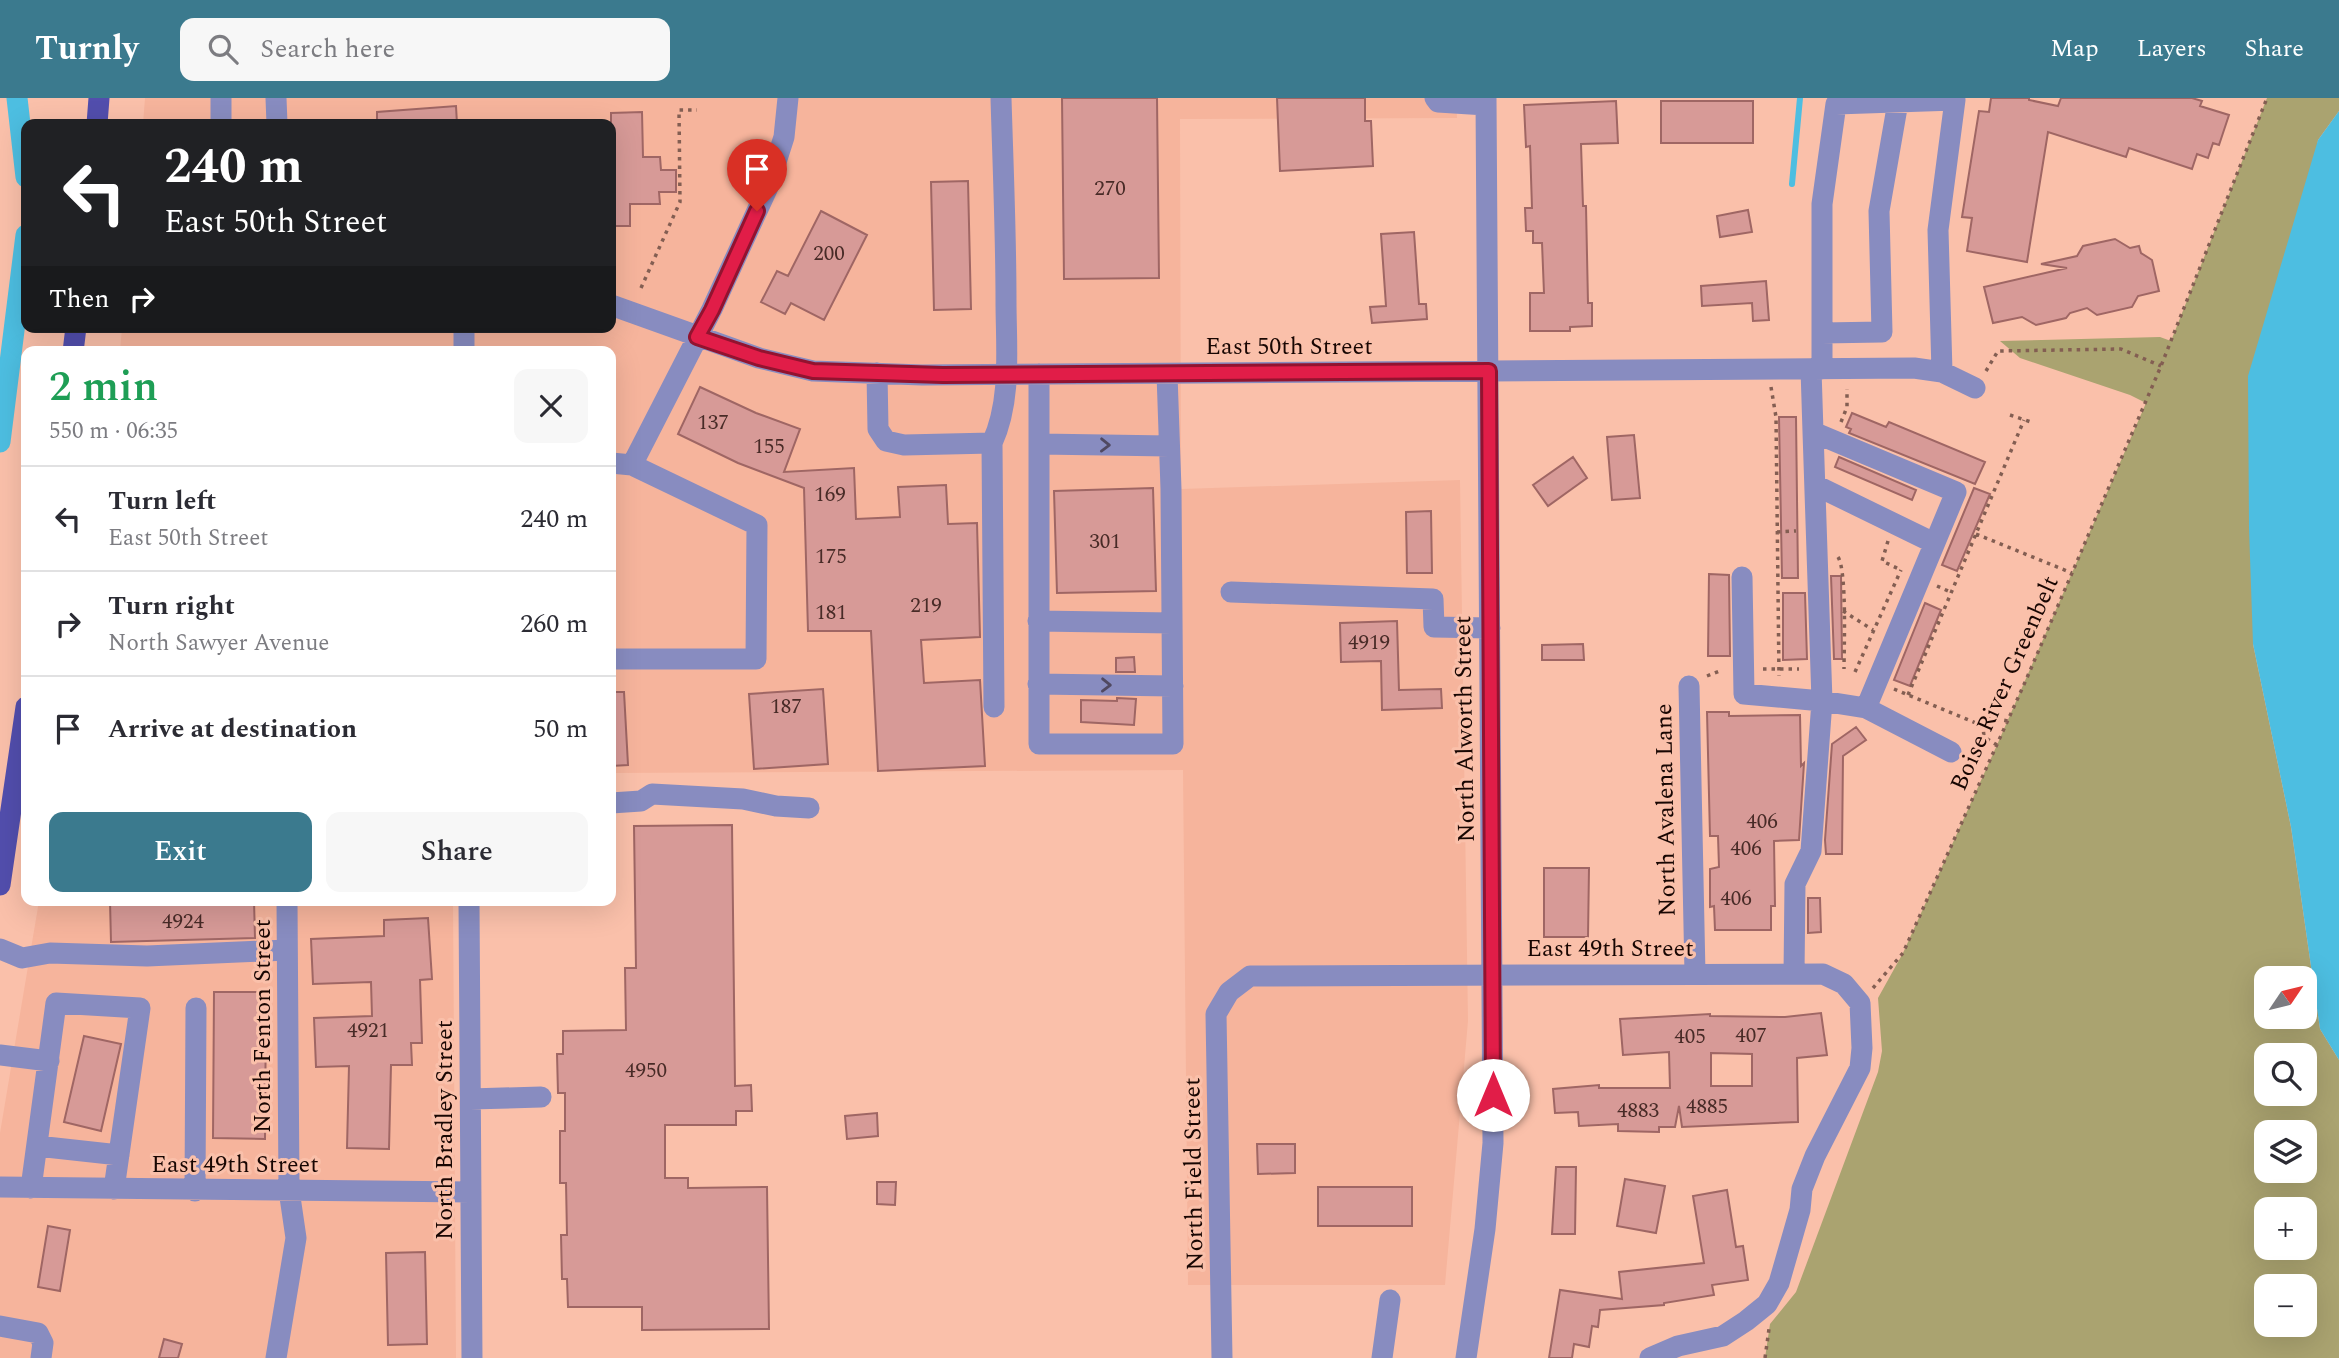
<!DOCTYPE html>
<meta charset="utf-8">
<style>
:root{--surface:#fff;--page:#f7f7f7;--text:#2b2b33;--muted:#7c7c81;--line:#e1e1e2;--accent:#3b7a8e}
body{margin:0;font-family:Spectral,serif;background:var(--page);color:var(--text);height:100vh;display:flex;flex-direction:column;font-size:26px;white-space:nowrap}
*{box-sizing:border-box;margin:0}
p{font-size:23px;color:var(--muted)}
.icon{flex:none;width:38px;height:38px;fill:none;stroke:currentColor;stroke-width:2;stroke-linecap:round;stroke-linejoin:round}
.map{position:relative;flex:1;overflow:hidden}
.side{position:absolute;left:21px;top:248px;width:595px;height:560px;display:flex;flex-direction:column;background:var(--surface);border-radius:14px;box-shadow:0 7px 28px #0002}
.side>*{flex:none}
.guide{position:absolute;left:21px;top:21px;width:595px;height:214px;border-radius:14px;box-shadow:0 7px 28px #0002;background:#202124;color:#fff;overflow:hidden}
.needle{width:46px;rotate:55deg}
.controls{position:absolute;left:2254px;top:868px;display:grid;gap:14px}
.controls a{display:grid;place-items:center;width:63px;height:63px;border-radius:14px;background:var(--surface);box-shadow:0 7px 28px #0002;font-size:35px}
.pin{position:absolute;display:grid;place-items:center;width:60px;height:60px;color:#fff;margin:-72px -30px;border-radius:50% 50% 50% 0;rotate:-45deg;box-shadow:0 0 7px #0007}
.pin .icon{rotate:45deg}
.me{position:absolute;width:77px;margin:-38px;rotate:0deg;stroke-linejoin:round;filter:drop-shadow(0 0 5px #0008)}
.turn{display:flex;align-items:center;gap:24px;height:147px;padding:0 28px;font-size:32px}
.turn .icon{width:91px;height:91px;stroke-width:2.5}
.turn b{display:block;font-size:49px;line-height:60px}
.then{display:flex;align-items:center;height:66px;padding:0 28px;background:#0003;gap:14px;font-size:26px}
.round{display:grid;place-items:center;flex:none;width:74px;height:74px;border-radius:14px;background:var(--page)}
.headline{display:flex;align-items:center;justify-content:space-between;height:119px;padding:0 28px}
h1{font-size:42px;font-weight:600;line-height:52px;color:#1e9e55}
.action{display:flex;gap:14px;margin-top:auto;padding:14px 28px}
.action a{flex:1;height:80px;border-radius:14px;background:var(--accent);color:#fff;font-size:28px;font-weight:600;line-height:80px;text-align:center}
.action a+a{background:var(--page);color:var(--text)}
ul{padding:0;list-style:none}
li{display:flex;align-items:center;gap:21px;height:105px;padding:0 28px;border-top:2px solid var(--line)}
li div{flex:1}
li b{display:block;font-size:26px}
li em{font-style:normal}
header{display:flex;align-items:center;gap:42px;box-sizing:border-box;height:98px;padding:0 35px;background:var(--accent);color:#fff}
header strong{font-size:33px}
nav{display:flex;gap:38px;margin-inline-start:auto;font-size:24px}
.search{width:490px;height:63px;background:var(--page);display:flex;align-items:center;gap:18px;box-sizing:border-box;padding:0 24px;border-radius:14px;color:var(--muted);font-size:26px}
.map>svg:first-child{display:block}
</style>
<header>
<strong>Turnly</strong>
<div class="search"><svg class="icon" aria-label="search" viewBox="0 0 24 24"><circle cx="10" cy="10" r="6"/><path d="M15 15l6 6"/></svg>Search here</div>
<nav><a>Map</a><a>Layers</a><a>Share</a></nav>
</header>
<div class="map">
<svg width="2339" height="1260" viewBox="0 0 2339 1260">
<rect width="100%" height="100%" fill="#fac0aa"/>
<!-- built -->
<path fill="#f6b49c" d="M145,0H1456L1457,20L1180,21L1181,391L1460,382L1468,923L1445,1187H1188L1183,672L611,675V254H120L122,229H611V26H143Z
M39,803H453L456,1260H0V1035Z"/>
<!-- green -->
<path fill="#aaa370" fill-rule="evenodd" d="M2267,0H2339V13L2318,42L2253,546L2291,729L2320,931L2339,962V1260H1765L1770,1226L1796,1194L1878,974L1882,953L1878,900L1903,855L1997,647L2146,305L2130,297L2020,260L2000,243L2160,239L2171,243ZM2266,880H2305V919H2266ZM2266,957H2305V996H2266ZM2266,1034H2305V1073H2266ZM2266,1111H2305V1150H2266ZM2266,1188H2305V1227H2266Z"/>
<!-- water -->
<path fill="#4dbee1" d="M2339,13V962L2320,931L2291,729L2253,546L2249,430L2248,278L2318,42Z"/>
<g fill="none" stroke-linecap="round" stroke-linejoin="round">
<!-- stream -->
<path stroke="#4dbee1" stroke-width="6" d="M1792,86L1800,0"/>
<!-- canal -->
<path stroke="#4dbee1" stroke-width="21" d="M17,0L26,79
M0,344L26,137"/>
</g>
<!-- building -->
<path fill="#d79a97" stroke="#9f6664" stroke-width="2" fill-rule="evenodd" d="M1062,0H1157L1159,180L1064,181Z
M1277,0H1365V23H1371L1373,68L1280,73Z
M1991,0H2029V2L2058,8L2061,0H2192L2202,3L2200,8L2229,17L2219,47L2213,45L2208,60L2197,56L2192,71L2129,50L2126,59L2048,34L2027,164L1967,153L1972,120L1962,119L1979,13L1989,14Z
M1616,3L1618,45L1581,46L1583,108H1586L1588,205H1592V228L1570,229V233H1530V195H1544L1542,145H1533V133H1526L1525,110H1532L1530,48L1526,49L1524,7Z
M1661,3H1753V45H1661Z
M456,8L457,26H377V14Z
M642,14L643,59H660L661,72H676V94H659L660,106H630V128H611V15Z
M968,83L971,211L934,212L931,84Z
M1748,112L1752,134L1720,139L1717,118Z
M821,113L867,137L824,222L791,205L785,216L761,204L777,173L788,178Z
M1414,134L1419,206H1426L1427,221L1372,225L1370,209L1386,208L1381,136Z
M2115,141L2130,150L2139,148L2141,155L2152,162L2159,193L2138,198L2132,209L2097,217L2087,210L2070,215L2066,220L2036,227L2022,219L1993,225L1984,189L2067,170L2041,166L2077,158L2083,148Z
M1766,183L1769,222L1753,223L1752,205L1702,208L1701,188Z
M700,289L756,315L800,331L784,374L854,370L856,421L900,419L898,389L946,387L948,426L977,425L980,539L921,542L924,585L980,582L985,668L878,673L871,533H808L804,390L738,365L678,336Z
M1852,315L1886,329L1889,324L1985,364L1975,386L1849,335L1851,331L1846,329Z
M1779,319H1796L1798,480H1782Z
M1634,337L1640,400L1612,402L1607,339Z
M1573,359L1587,380L1548,408L1533,387Z
M1839,359L1916,392L1912,402L1835,369Z
M1153,390L1156,493L1057,495L1054,393Z
M1974,390L1990,396L1957,473L1942,467Z
M1431,413L1432,475H1407L1406,414Z
M1709,476L1729,477L1730,558H1708Z
M1831,478H1841L1842,561H1834Z
M1783,495H1805L1807,561L1783,562Z
M1925,505L1941,512L1910,588L1894,582Z
M1397,523L1399,592L1441,591L1442,610L1382,612L1381,563L1341,564L1340,525Z
M1583,546L1584,562H1542V547Z
M1134,559L1135,574H1116V560Z
M823,591L828,666L754,671L749,596Z
M611,594H624L628,667L611,668Z
M1117,600L1136,601L1134,627L1081,624V602L1117,603Z
M1707,614H1729V618L1800,617L1801,668L1804,665L1799,742L1774,743L1775,808H1771V832H1715L1714,808L1710,809V771L1719,769L1718,738H1710Z
M1856,629L1866,642L1843,658L1842,756H1826L1825,742L1832,646Z
M732,727L735,988L751,987L752,1013H736V1027H665V1080H688V1090L767,1089L769,1231L642,1232V1209H568L567,1181H562L561,1137H567L566,1085H560V1033H565V995H558L557,956H563V933L626,932L625,870H636L634,728Z
M1544,770H1589L1588,839H1544Z
M1808,800H1820L1821,834L1808,835Z
M110,803H254L255,840L111,844Z
M428,820L432,881L420,882L422,945H411L412,967H391L389,1051L347,1050L349,968L316,969L314,920L372,918L371,884L313,886L311,841L384,838V822Z
M214,894H266L265,1041L213,1040Z
M1821,915L1827,957L1797,960L1798,1024L1682,1029L1679,1008L1675,1029H1659V1034L1618,1033V1026L1579,1028L1578,1014L1555,1015L1553,991L1599,987V990H1670L1669,954L1623,957L1620,921L1710,916V918L1785,919ZM1711,955L1752,956V988H1711Z
M84,938L121,946L101,1033L64,1024Z
M877,1015L878,1038L847,1041L845,1018Z
M1257,1046H1295V1075L1258,1076Z
M1556,1069H1576L1575,1136H1552Z
M1625,1081L1665,1088L1656,1135L1617,1128Z
M877,1084H896L895,1107L877,1106Z
M1318,1089H1412V1128H1318Z
M1727,1092L1736,1149L1743,1148L1748,1182L1712,1187L1714,1197L1664,1205V1207L1600,1212L1598,1229L1592,1228L1589,1249L1574,1246L1572,1260H1549L1560,1192L1622,1201L1619,1174L1704,1165L1693,1098Z
M48,1128L70,1132L60,1193L38,1189Z
M425,1154L427,1246L388,1247L386,1155Z
M164,1241L182,1246L178,1260H159Z"/>
<g fill="none" stroke-linecap="round" stroke-linejoin="round">
<!-- path -->
<path stroke="#835e52" stroke-width="3.5" stroke-dasharray="3.5 5" stroke-linecap="butt" d="M641,190L680,104L679,12H697
M1986,273L1998,253L2121,251L2161,268
M1771,289L1776,319L1779,578
M2010,317L2031,324
M1841,324L1847,309V291
M1777,434L1796,433
M1976,436L2072,475
M1888,443L1882,463L1899,471
M1838,459C1847,473 1844,549 1844,571
M1937,488L1948,493
M1843,513L1873,532
M1763,571H1799
M1855,574L1901,472
M1707,578L1722,572
M1894,591L1983,628
M1908,597L2024,322
M1997,647L1984,639L1983,628L1991,620L2008,623
M1873,890L1903,855L2026,582L2161,268L2267,0
M1765,1260L1769,1231"/>
<!-- minor -->
<path stroke="#888cc0" stroke-width="21" d="M221,0V26
M276,0L277,26
M1435,0L1438,4L1486,7
M611,207L759,260L813,273L922,277L1914,270L1942,274L1975,290
M464,229V254
M1822,235L1882,234L1879,113L1898,4
M1822,271V106L1836,6L1955,2L1938,132L1942,274
M877,275L878,331L886,343L904,347L992,345C1012,302 1006,249 1006,203C1006,135 1003,68 1001,0
M1039,276V646H1173L1171,391L1167,276
M992,345L994,609
M1040,346L1169,348
M611,365L632,367L757,427L756,561H611
M632,367L712,211L768,89L784,39L788,0
M1815,387L1934,445
M1742,479L1744,596L1822,603L1813,334
M1231,494L1433,501L1434,529L1490,530
M1038,523L1172,525
M1038,586L1173,588
M1689,588L1695,876
M1866,610L1951,654
M611,705L641,703L652,696L743,701L776,708L809,710
M469,803L472,1260
M0,851L22,860L50,855L147,858L287,852
M1794,876L1795,786L1811,753L1822,603L1866,610L1956,394L1813,334L1811,271
M0,957L49,963
M470,1001L541,999
M37,1048L119,1057
M0,1089L471,1094
M31,1090L56,905L140,910L114,1091
M195,1093L196,910
M0,1228L38,1235L43,1245L41,1260
M276,1260L296,1140L289,1092L287,803
M1222,1260L1216,916L1229,894L1250,878L1823,876L1844,886L1860,905L1862,950L1860,970L1815,1058L1802,1091L1800,1112L1779,1185L1767,1206L1746,1223L1723,1238L1678,1248L1650,1260
M1382,1260L1390,1202
M1466,1260L1485,1131L1493,1045L1486,0"/>
<!-- major -->
<path stroke="#524ead" stroke-width="21" d="M97,26L99,0
M73,254L76,229
M0,787L26,609"/>
</g>
<!-- one-way arrows -->
<defs><path id="oneway-chevron" d="M-2-3.5L2.5 0L-2 3.5" fill="none" stroke-width="1.6" stroke-linecap="round" stroke-linejoin="round" transform="scale(1.75)"/></defs>
<g stroke="#504961">
<use href="#oneway-chevron" transform="translate(1105 347) rotate(1)"/>
<use href="#oneway-chevron" transform="translate(1106 587) rotate(1)"/>
</g>
<g fill="none" stroke-linecap="round" stroke-linejoin="round">
<!-- route casing -->
<g stroke="#92132f" stroke-width="18">
<path id="route" d="M757,113L712,212L697,239L759,260L813,273L943,277L1489,273L1493,997"/>
</g>
<!-- route -->
<use href="#route" stroke="#e11d48" stroke-width="12"/>
</g>
<g text-anchor="middle" stroke-width="6" stroke-linejoin="round" paint-order="stroke">
<!-- number labels -->
<g font-size="21" fill="#482b27">
<text x="1110" y="97">270</text>
<text x="829" y="162">200</text>
<text x="713" y="331">137</text>
<text x="769" y="355">155</text>
<text x="830" y="403">169</text>
<text x="1105" y="450">301</text>
<text x="831" y="465">175</text>
<text x="926" y="514">219</text>
<text x="831" y="521">181</text>
<text x="1369" y="551">4919</text>
<text x="786" y="615">187</text>
<text x="1762" y="730">406</text>
<text x="1746" y="757">406</text>
<text x="1736" y="807">406</text>
<text x="183" y="830">4924</text>
<text x="368" y="939">4921</text>
<text x="1751" y="944">407</text>
<text x="1690" y="945">405</text>
<text x="646" y="979">4950</text>
<text x="1707" y="1015">4885</text>
<text x="1638" y="1019">4883</text>
</g>
<!-- street labels -->
<g font-size="24" fill="#180602" stroke="#fac0aa">
<text x="1289" y="256">East 50th Street</text>
<text transform="translate(2004 585) rotate(-66)" y="8">Boise River Greenbelt</text>
<text transform="translate(1464 631) rotate(-91)" y="8">North Alworth Street</text>
<text transform="translate(1665 712) rotate(-91)" y="8">North Avalena Lane</text>
<text x="1610" y="858">East 49th Street</text>
<text transform="translate(262 928) rotate(-90)" y="8">North Fenton Street</text>
<text transform="translate(444 1032) rotate(-90)" y="8">North Bradley Street</text>
<text x="235" y="1074">East 49th Street</text>
<text transform="translate(1193 1076) rotate(-91)" y="8">North Field Street</text>
</g>
</g>
</svg>
<div class="controls">
<a><svg class="needle" viewBox="-14 -14 28 28"><path d="M0-13l5 13h-10z" fill="#e53935"/><path d="M0 13l5-13h-10z" fill="#7c7c81"/></svg></a>
<a><svg class="icon" aria-label="search" viewBox="0 0 24 24"><circle cx="10" cy="10" r="6"/><path d="M15 15l6 6"/></svg></a>
<a><svg class="icon" aria-label="layers" viewBox="0 0 24 24"><path d="M12 4l9 5-9 5-9-5zM3 14l9 5 9-5"/></svg></a>
<a>+</a>
<a>−</a>
</div>
<div class="pin" style="left:757px;top:113px;background:#d93025"><svg class="icon" aria-label="arrive" viewBox="0 0 24 24"><path d="M6 21V4h12l-3 4 3 4H6"/></svg></div>
<svg class="me" style="left:1493px;top:997px" viewBox="-20 -20 40 40"><circle r="19" fill="#fff"/><path d="M0-13L10 11 0 6-10 11z" fill="#e11d48"/></svg>
<div class="guide">
<div class="turn"><svg class="icon" aria-label="left" viewBox="0 0 24 24"><path d="M17 20v-9H6M10 6l-5 5 5 5"/></svg><div><b>240 m</b>East 50th Street</div></div>
<div class="then">Then<svg class="icon" aria-label="right" viewBox="0 0 24 24"><path d="M7 20v-9h11M14 6l5 5-5 5"/></svg></div>
</div>
<section class="side">
<div class="headline"><div><h1>2 min</h1><p>550 m · 06:35</p></div><a class="round"><svg class="icon" aria-label="close" viewBox="0 0 24 24"><path d="M6 6l12 12M18 6L6 18"/></svg></a></div>
<ul>
<li><svg class="icon" aria-label="left" viewBox="0 0 24 24"><path d="M17 20v-9H6M10 6l-5 5 5 5"/></svg><div><b>Turn left</b><p>East 50th Street</p></div><em>240 m</em></li>
<li><svg class="icon" aria-label="right" viewBox="0 0 24 24"><path d="M7 20v-9h11M14 6l5 5-5 5"/></svg><div><b>Turn right</b><p>North Sawyer Avenue</p></div><em>260 m</em></li>
<li><svg class="icon" aria-label="arrive" viewBox="0 0 24 24"><path d="M6 21V4h12l-3 4 3 4H6"/></svg><div><b>Arrive at destination</b></div><em>50 m</em></li>
</ul>
<div class="action"><a>Exit</a><a>Share</a></div>
</section>
</div>
